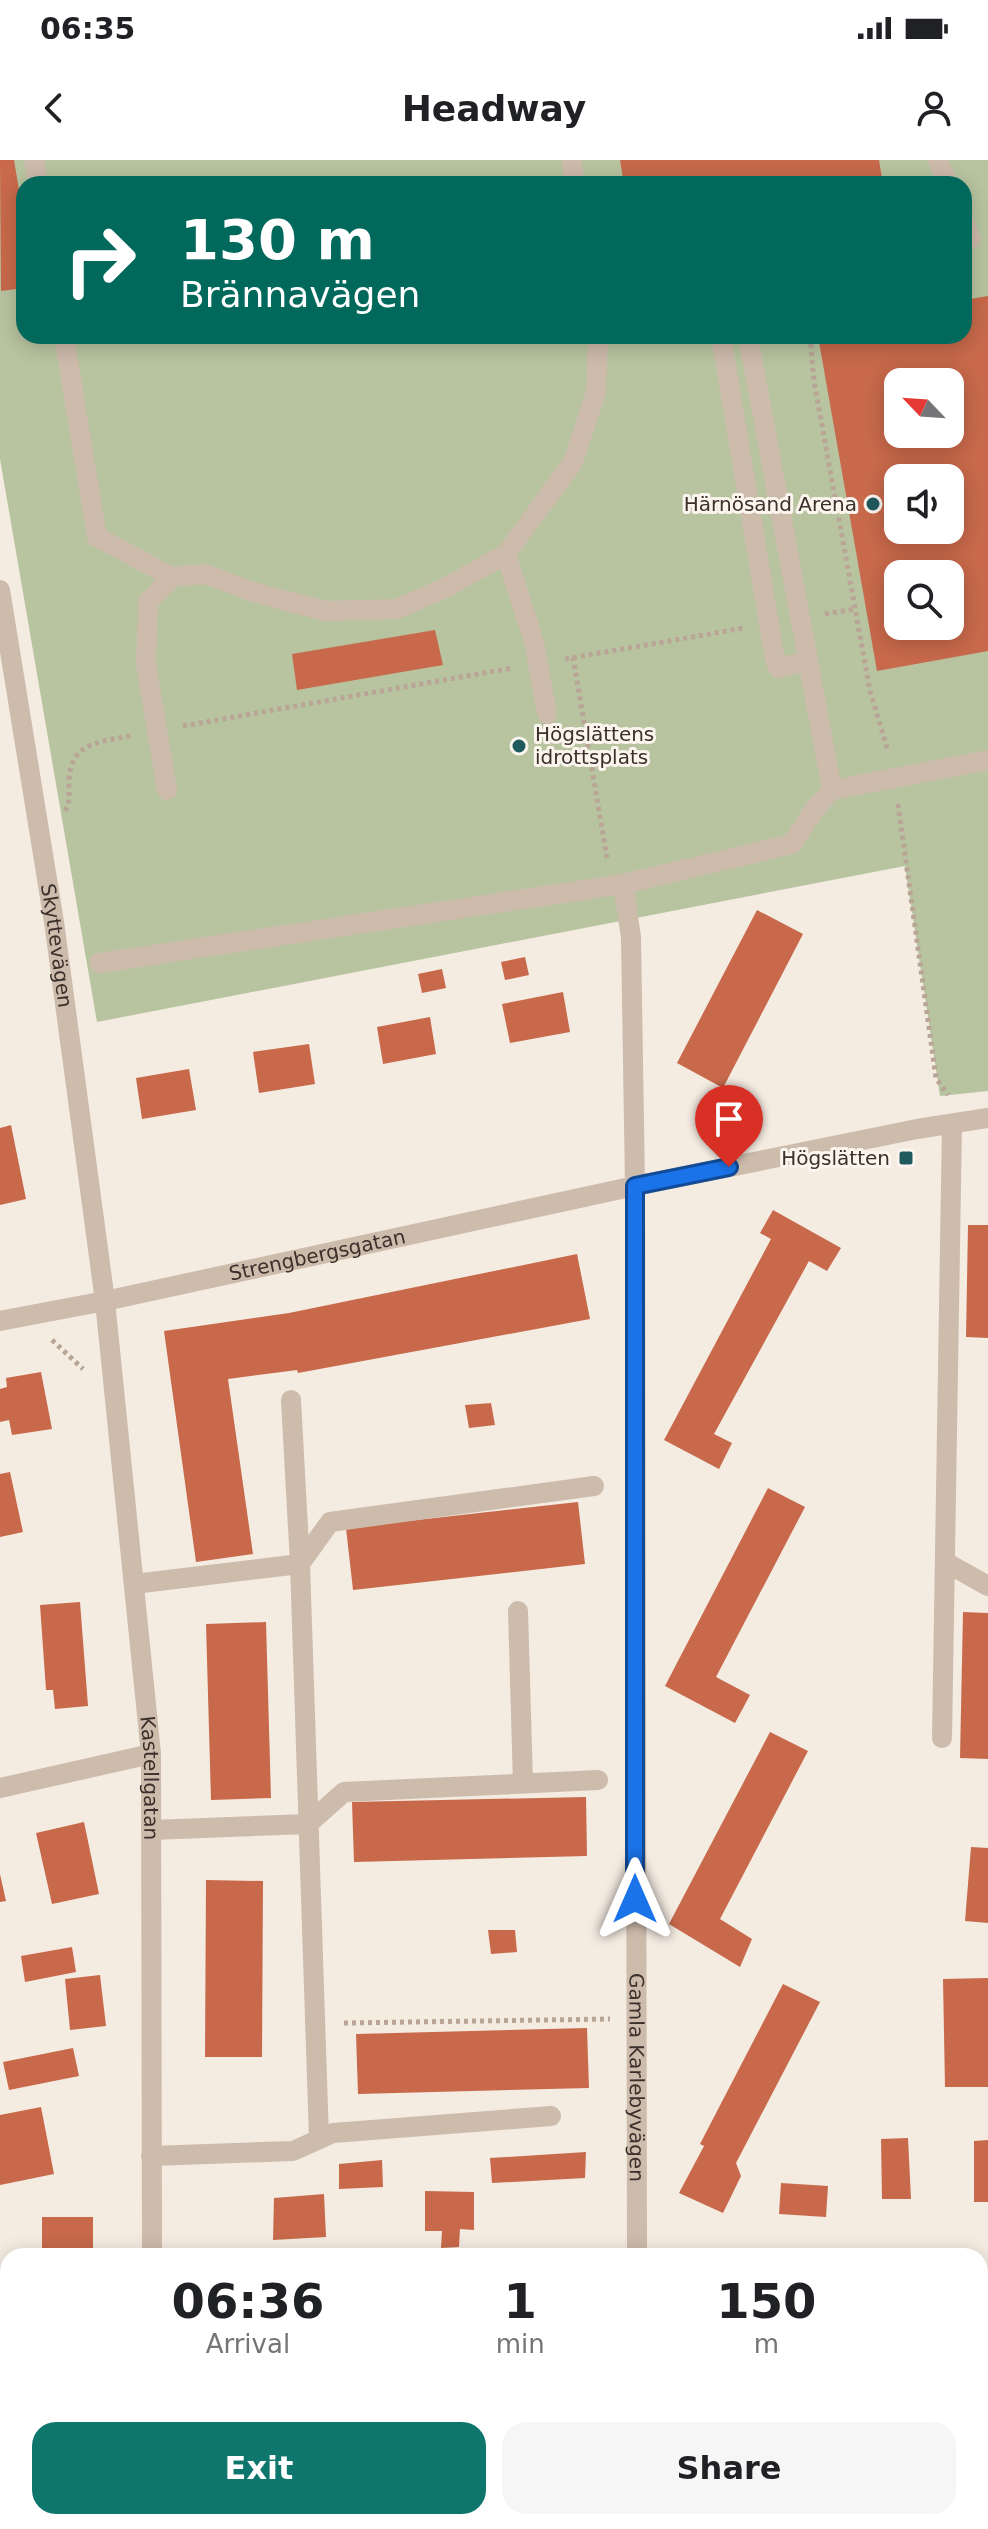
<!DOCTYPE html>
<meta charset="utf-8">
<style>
:root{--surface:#fff;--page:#f6f6f6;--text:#202124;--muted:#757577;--accent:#0f766e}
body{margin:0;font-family:"DejaVu Sans",sans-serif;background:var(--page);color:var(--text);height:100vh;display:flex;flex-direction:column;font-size:30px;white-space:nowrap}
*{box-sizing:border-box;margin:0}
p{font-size:26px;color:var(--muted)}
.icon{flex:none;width:44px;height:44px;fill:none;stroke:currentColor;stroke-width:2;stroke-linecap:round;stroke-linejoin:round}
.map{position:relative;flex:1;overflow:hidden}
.panel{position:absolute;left:0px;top:2088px;width:988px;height:282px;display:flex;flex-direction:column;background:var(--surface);border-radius:24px 24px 0 0;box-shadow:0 4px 20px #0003}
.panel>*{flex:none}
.hud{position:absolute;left:16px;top:16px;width:956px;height:168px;border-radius:24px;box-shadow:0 4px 20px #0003;background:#00695c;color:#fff;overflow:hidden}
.needle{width:52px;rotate:295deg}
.buttons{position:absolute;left:884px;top:208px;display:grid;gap:16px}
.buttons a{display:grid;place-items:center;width:80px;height:80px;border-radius:16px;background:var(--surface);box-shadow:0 4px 20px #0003;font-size:40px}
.pin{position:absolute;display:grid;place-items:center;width:68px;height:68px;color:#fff;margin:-82px -34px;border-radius:50% 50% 50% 0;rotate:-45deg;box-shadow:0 0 8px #0007}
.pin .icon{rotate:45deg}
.me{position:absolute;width:88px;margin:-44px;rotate:0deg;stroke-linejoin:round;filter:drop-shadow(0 0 6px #0008)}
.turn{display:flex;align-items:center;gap:28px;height:168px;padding:0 32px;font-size:36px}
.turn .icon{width:104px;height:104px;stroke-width:2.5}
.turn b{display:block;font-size:56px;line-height:68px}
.eta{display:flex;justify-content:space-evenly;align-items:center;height:136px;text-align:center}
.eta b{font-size:48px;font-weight:700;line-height:56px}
.cta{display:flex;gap:16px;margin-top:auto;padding:16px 32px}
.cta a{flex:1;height:92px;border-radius:24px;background:var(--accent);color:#fff;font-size:32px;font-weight:700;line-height:92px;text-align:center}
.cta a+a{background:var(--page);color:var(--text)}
.status{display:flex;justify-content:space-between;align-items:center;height:56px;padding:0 40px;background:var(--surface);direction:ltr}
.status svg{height:22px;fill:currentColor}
header{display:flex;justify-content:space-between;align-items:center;height:104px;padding:0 32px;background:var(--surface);font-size:36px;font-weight:700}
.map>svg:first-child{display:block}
</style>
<div class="status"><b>06:35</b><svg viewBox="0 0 49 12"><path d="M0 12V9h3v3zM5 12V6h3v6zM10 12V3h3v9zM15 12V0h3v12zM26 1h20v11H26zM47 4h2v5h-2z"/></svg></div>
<header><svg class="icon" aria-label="back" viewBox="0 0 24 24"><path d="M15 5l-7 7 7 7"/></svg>Headway<svg class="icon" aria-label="person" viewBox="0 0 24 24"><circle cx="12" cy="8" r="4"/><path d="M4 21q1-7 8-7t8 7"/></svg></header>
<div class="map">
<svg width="988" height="2369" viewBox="0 0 988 2369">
<rect width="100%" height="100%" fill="#f4ebe1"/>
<!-- green -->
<path fill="#b8c4a0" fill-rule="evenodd" d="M0,0H988V931L940,936L905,706L97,862L0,299ZM24,24H964V176H24ZM898,222H950V274H898ZM898,318H950V370H898ZM898,414H950V466H898Z"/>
<!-- building -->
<path fill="#c8694b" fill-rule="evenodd" d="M0,0H14L24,60V128L1,131Z
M620,0H879L883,24H624Z
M988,136V491L877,511L818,176H964V140ZM898,222H950V274H898ZM898,318H950V370H898ZM898,414H950V466H898Z
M435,470L443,505L297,530L292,494Z
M757,750L803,774L723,928L677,903Z
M525,797L529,815L505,820L501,802Z
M442,809L446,828L422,833L418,814Z
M563,832L570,872L510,883L502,844Z
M430,857L436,894L383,904L377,867Z
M309,884L315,924L259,933L253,892Z
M189,909L196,950L142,959L136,918Z
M11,965L26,1039L0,1045V968Z
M773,1050L841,1088L827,1111L809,1101L714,1274L732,1283L719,1309L664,1280L771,1079L760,1073Z
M968,1065H988V1178L966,1177Z
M577,1094L590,1159L298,1213L297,1210L228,1219L253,1394L196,1402L164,1171L289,1153Z
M41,1212L52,1269L12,1275L9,1260L0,1262V1229L7,1227L6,1218Z
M491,1243L495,1265L469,1268L465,1245Z
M10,1312L23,1372L0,1377V1314Z
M768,1328L805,1347L716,1517L750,1535L735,1563L665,1526Z
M578,1342L585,1404L353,1430L346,1368Z
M80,1442L88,1546L55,1549L53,1530H46L40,1445Z
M963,1452L988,1453V1599L960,1598Z
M266,1462L271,1638L211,1640L206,1464Z
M770,1572L808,1591L720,1759L752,1779L740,1807L669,1764Z
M586,1637L587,1696L354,1702L352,1642Z
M84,1662L99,1734L52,1744L36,1673Z
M971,1687L988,1688V1763L965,1761Z
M0,1714L6,1741L0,1742Z
M206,1720L263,1721L262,1897H205Z
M488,1770H515L517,1792L491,1794Z
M72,1787L76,1812L25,1822L21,1796Z
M100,1815L106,1866L70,1870L65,1819Z
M988,1818V1927H945L943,1819Z
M783,1824L820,1842L736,2003L741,2016L723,2053L679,2033L704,1986L700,1984Z
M587,1868L589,1928L358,1934L356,1874Z
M73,1888L79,1916L9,1930L3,1902Z
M41,1947L54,2014L0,2025V1955Z
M908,1978L911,2039H882L881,1979Z
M988,1980V2042H974V1981Z
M586,1992L585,2018L492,2023L490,1998Z
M382,2000L383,2027L339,2029V2004Z
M781,2023L828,2026L826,2057L779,2054Z
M425,2031L474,2032V2070L460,2069L459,2087L441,2088L442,2071H425Z
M324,2034L326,2077L273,2080L274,2038Z
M42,2057H93V2096H42Z
M0,2179H8V2232H0Z
M0,2347H8V2362H32V2369H0Z
M195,2362H245V2369H195Z
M407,2362H493L494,2369H408Z
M729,2362H756V2369H729Z"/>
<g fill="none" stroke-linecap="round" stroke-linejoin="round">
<!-- path -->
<path stroke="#b9a596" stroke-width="5" stroke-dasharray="4 4" stroke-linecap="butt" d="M810,176L814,221L870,531L888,591
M825,454L856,449
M573,497L607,698
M565,499L744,468
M183,566L512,508
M898,644L936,918L948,935
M65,651C70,643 69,636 69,627C67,584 96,582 130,576
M52,1180L83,1209
M344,1863L610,1859"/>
<!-- minor -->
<g stroke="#cdbbac" stroke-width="20">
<path d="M34,0L38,24"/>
<path d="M571,0L575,24"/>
<path d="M938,0L948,24"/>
<path d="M964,62L971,79L964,80"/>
<path d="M64,176L97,377L172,417"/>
<path d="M721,176L774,494L778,508L808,501"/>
<path d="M748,176L832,630"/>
<path d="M506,394L573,302L596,232L598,176"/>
<path id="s1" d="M0,430L54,762L105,1141L151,1594L152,2096"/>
<path d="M167,630L146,504L148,442L172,417L205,414L250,431L325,451L397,449L445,428L506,394L534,482L547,554"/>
<path id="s2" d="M623,724L631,777L635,1026L637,2096"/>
<path d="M99,803L623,724L792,684L814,650L832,630L988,600"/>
<path id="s3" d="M0,1161L105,1141L635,1026L917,969L988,958"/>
<path d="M291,1240L300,1404L319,1979"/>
<path d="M947,1403L988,1426"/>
<path d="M134,1424L300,1404L330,1362L594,1326"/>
<path d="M518,1451L523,1623"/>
<path d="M942,1578L952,964"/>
<path d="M0,1628L151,1594"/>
<path d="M151,1670L308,1664L344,1632L598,1620"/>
<path d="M151,1996L293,1991L333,1973L551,1956"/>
<path d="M652,2362V2369"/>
<path d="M149,2369V2362"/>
</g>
</g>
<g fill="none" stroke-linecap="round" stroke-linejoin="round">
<!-- route casing -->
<g stroke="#114b97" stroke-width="20">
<path id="route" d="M635,1739V1026L729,1007"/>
</g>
<!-- route -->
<use href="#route" stroke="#1a73e8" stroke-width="14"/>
</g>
<!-- markers -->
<g fill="#1f5a5e" stroke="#fbf5ee" stroke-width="3">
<circle cx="873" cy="344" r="8"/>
<circle cx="519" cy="586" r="8"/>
<rect x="898" y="990" width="16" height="16" rx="4"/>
</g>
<g text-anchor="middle" stroke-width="6" stroke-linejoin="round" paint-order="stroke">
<!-- poi labels -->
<g font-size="20" fill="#3b302b" stroke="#fbf5ee" text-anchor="end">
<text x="857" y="351">Härnösand Arena</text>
<text x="535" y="581" text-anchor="start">Högslättens<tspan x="535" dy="23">idrottsplats</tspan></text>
<text x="890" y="1005">Högslätten</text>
</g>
<!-- street labels -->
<g font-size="20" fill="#3b302b" stroke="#fbf5ee">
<text dy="7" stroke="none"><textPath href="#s1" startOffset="360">Skyttevägen</textPath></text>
<text dy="7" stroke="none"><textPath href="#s3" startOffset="324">Strengbergsgatan</textPath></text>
<text dy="7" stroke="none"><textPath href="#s1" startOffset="1198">Kastellgatan</textPath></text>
<text dy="7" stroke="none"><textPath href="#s2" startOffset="1194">Gamla Karlebyvägen</textPath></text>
</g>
</g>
</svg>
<div class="buttons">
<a><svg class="needle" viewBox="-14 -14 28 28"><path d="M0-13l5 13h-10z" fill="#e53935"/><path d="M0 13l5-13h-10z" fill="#757577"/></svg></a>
<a><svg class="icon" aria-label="sound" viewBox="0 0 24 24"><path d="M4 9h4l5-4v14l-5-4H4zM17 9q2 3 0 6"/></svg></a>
<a><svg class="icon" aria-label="search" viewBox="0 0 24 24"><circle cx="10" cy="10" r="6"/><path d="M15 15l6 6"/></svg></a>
</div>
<div class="pin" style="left:729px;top:1007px;background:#d93025"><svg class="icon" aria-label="arrive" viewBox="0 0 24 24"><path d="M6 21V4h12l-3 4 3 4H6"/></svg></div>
<svg class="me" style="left:635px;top:1739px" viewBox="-20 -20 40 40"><path d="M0-17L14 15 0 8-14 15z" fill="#1a73e8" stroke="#fff" stroke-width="4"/></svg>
<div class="hud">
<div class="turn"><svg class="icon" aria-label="right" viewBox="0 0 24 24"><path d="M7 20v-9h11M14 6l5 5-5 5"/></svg><div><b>130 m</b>Brännavägen</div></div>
</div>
<section class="panel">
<div class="eta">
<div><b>06:36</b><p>Arrival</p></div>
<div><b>1</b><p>min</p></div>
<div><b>150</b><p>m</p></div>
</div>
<div class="cta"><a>Exit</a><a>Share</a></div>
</section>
</div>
